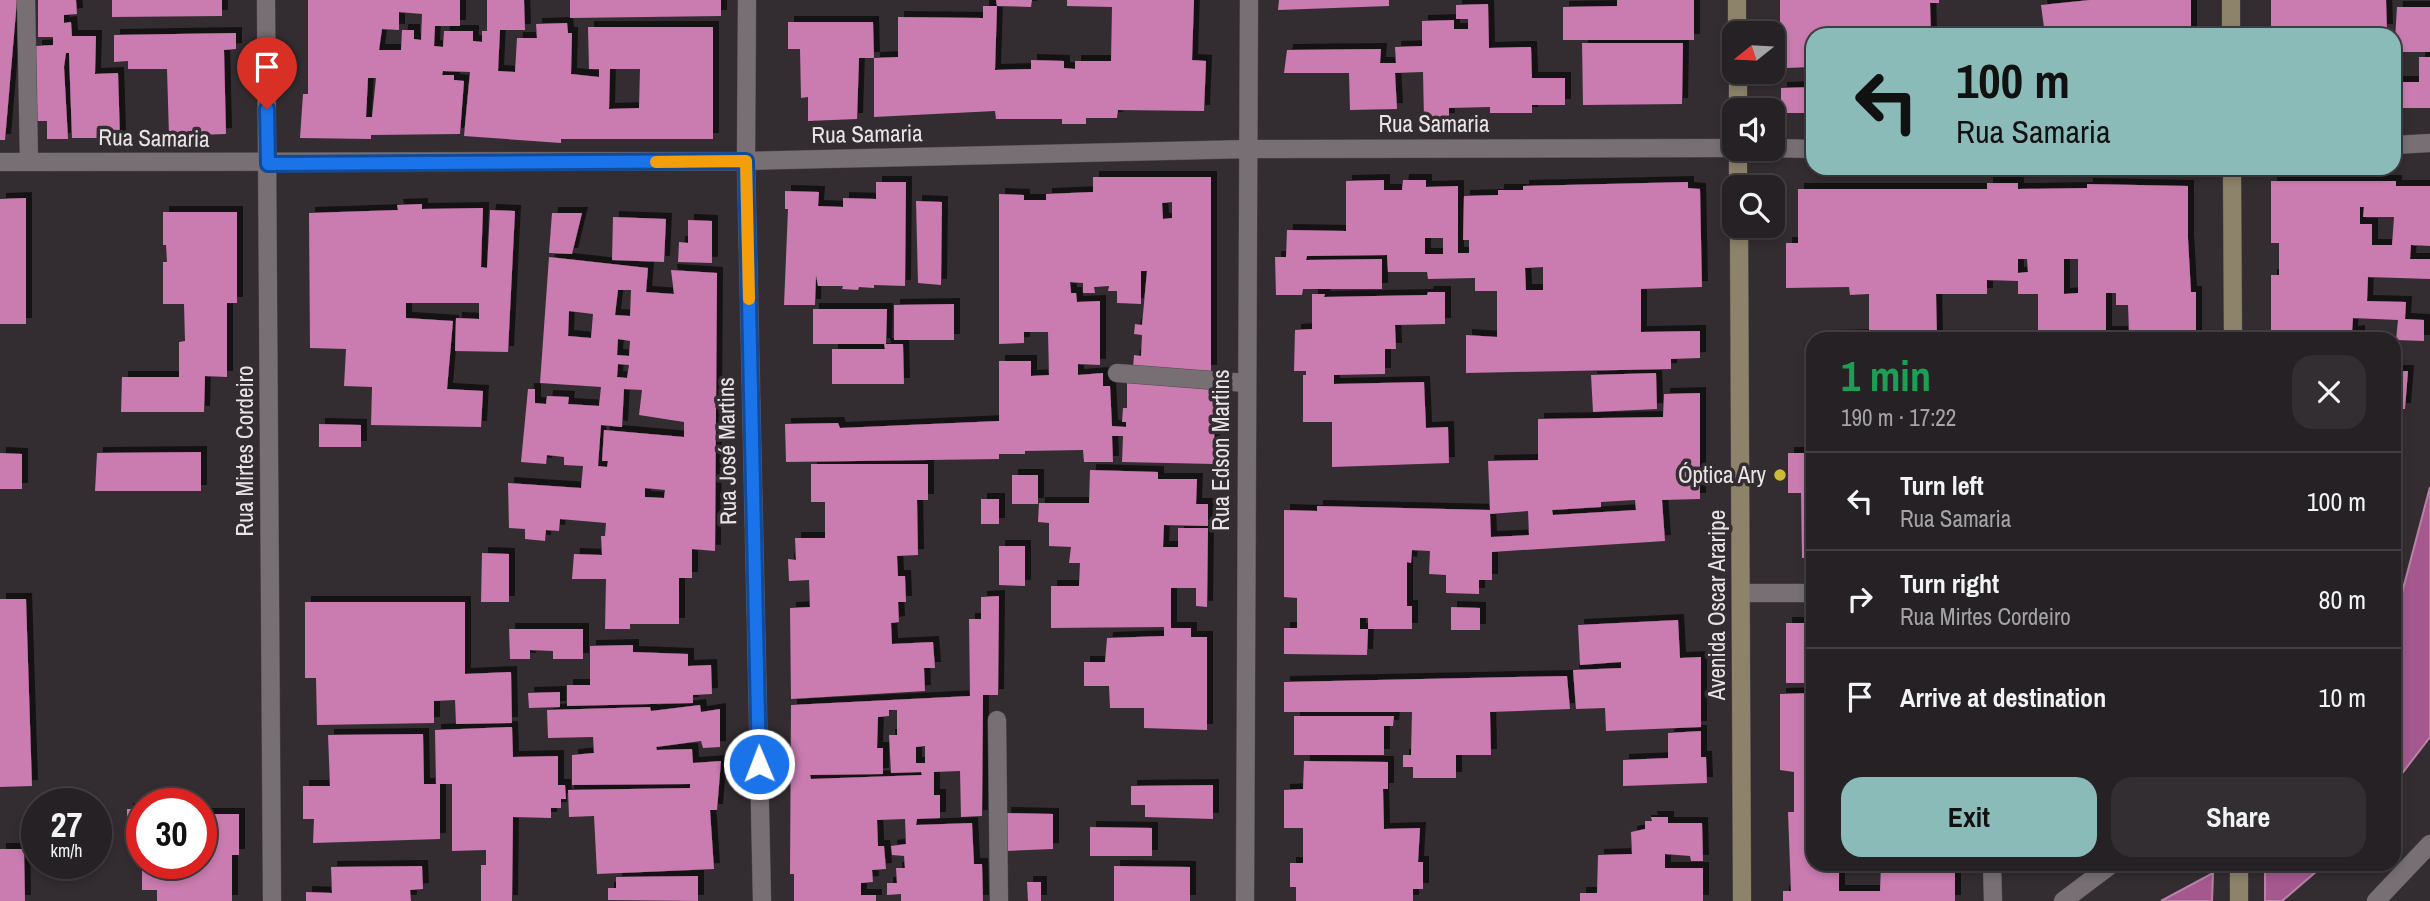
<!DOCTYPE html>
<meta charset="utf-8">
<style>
:root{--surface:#262124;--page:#322e31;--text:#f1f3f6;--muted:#a4a3a6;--line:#423e41;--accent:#8bbbb9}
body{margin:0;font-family:"Archivo Narrow",sans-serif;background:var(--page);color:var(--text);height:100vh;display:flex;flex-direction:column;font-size:26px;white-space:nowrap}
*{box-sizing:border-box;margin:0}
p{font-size:23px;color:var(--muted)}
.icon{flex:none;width:38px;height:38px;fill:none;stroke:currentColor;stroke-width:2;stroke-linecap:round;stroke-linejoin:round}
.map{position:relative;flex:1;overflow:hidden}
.panel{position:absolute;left:1806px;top:332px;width:595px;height:539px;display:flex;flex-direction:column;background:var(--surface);border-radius:21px;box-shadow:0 4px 10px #0003,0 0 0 2px var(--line)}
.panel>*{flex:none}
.top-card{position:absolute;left:1806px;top:28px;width:595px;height:147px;border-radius:21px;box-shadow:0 4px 10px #0003,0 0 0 2px var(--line);background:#8bbbb9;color:#111;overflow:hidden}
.needle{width:46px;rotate:252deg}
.tools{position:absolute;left:1722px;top:21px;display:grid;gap:14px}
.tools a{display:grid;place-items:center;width:63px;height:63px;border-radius:14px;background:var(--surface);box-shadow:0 4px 10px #0003,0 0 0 2px var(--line);font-size:35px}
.speed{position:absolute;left:21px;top:788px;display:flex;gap:14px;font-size:35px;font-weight:700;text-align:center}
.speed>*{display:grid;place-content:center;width:91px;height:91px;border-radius:50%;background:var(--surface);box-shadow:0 4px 10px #0003,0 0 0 2px var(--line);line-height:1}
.speed small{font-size:18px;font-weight:400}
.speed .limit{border:10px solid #d22;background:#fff;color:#111}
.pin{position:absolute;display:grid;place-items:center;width:60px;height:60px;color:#fff;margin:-72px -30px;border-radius:50% 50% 50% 0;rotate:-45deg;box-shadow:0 0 7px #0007}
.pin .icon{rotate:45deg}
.me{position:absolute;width:77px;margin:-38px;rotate:359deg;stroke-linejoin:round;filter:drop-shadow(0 0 5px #0008)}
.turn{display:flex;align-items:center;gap:24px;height:147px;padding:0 35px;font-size:32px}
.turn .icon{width:91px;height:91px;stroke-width:2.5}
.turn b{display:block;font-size:49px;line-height:60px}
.round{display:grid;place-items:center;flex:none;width:74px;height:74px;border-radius:21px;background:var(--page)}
.summary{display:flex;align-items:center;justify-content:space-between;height:119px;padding:0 35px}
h1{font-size:42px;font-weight:700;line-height:52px;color:#1e9e55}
.cta{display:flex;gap:14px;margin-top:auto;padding:14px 35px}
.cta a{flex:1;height:80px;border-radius:21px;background:var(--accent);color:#111;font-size:28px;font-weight:700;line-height:80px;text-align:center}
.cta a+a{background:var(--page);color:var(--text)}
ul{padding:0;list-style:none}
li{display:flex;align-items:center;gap:21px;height:98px;padding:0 35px;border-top:2px solid var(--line)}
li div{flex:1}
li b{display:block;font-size:26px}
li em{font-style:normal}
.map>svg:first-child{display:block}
</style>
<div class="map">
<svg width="2430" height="901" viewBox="0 0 2430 901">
<defs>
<filter id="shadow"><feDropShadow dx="6" dy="-6" stdDeviation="0" flood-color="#0009"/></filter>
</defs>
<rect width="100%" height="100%" fill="#332c30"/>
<!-- water -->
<path fill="#a4588d" stroke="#b882a8" stroke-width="2" d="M2430,487V737L2394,784V623Z
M2265,865V864L2324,865L2282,901H2265Z
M2213,873L2212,901H2161Z"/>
<!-- building -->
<path fill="#ca7bb1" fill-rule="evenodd" filter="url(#shadow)" d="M0,0H17L5,140H0Z
M38,0H76L77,14L64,15V23L71,22L72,36H96L95,74L118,73L120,138H72L69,53H66L64,67L68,139H47V121H36V46L53,45V37H38Z
M112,0H222V16L112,17Z
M308,0H460V26H435L434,46L443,47L444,31H473V41L482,42V31H487V0H524L525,30H500L498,71L515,72L517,38H537L536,24L567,23L568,33H572L571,74L599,77V69H589L588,27H713V139H561V143L464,136L470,72L443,71L442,75H454V80L464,81L460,134L371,135V139L300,138L303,94H308ZM399,12L422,14L421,40L414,39V30H402L401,50H379L382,29L399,30ZM610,69H640L639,108L609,109ZM368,78H376L372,117H366Z
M570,0H721V16L570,18Z
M996,0H1032L1031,7L997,6Z
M1067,0H1194L1192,60L1206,61L1204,111L1118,110L1117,118H1086V124H1062V119H996L995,111L874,117V58H859L857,119L808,121V97L801,98L800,49H788V22H873L874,58L898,57V17L983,18V6H997L995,70L1031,69V60L1064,61V68L1075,69V61H1111L1112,7L1067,6Z
M1279,0H1389V6L1278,10Z
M1617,0H1694V40H1563V7L1617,6Z
M1780,0H1939V3H1930L1931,35H1813V67L1785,68V45H1780Z
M2090,0H2191V35H2045L2041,5Z
M2271,0H2386L2387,30H2368V35H2271Z
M1488,4L1489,48L1531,47L1532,78H1565V105H1532V113H1490V107L1449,108V119H1424L1423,72L1395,73L1397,109L1350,110L1349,73H1284L1287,50L1381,49L1380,63H1396L1395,47L1422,46V21L1454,20V29H1468V19H1456V5Z
M2397,7H2430V52H2400L2399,57H2394Z
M236,33V49L224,50L226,134L169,136L167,69H128V61L114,62V35Z
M1582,43H1683L1682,104L1583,105Z
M2419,57H2430V108H2394V82H2419Z
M1813,87V113H1781V88Z
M1093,177H1211V371L1133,368L1134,355L1141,356L1142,335L1134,334L1135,324L1142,325L1147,271H1141V304L1117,303V291H1108L1109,286L1094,287L1095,293H1083V283L1070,282L1071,293H1076L1077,302L1100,301V365L1078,364V375L1103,373V386H1110L1112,426L1126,427V422H1122L1123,408H1127V381L1215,385L1214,464L1122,462L1123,436H1112L1113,462H1084L1083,450L1025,451V454H999V459L786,462L785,424L838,423L840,428L999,421V361H1031V376L1049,375L1048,332H1024V343L999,344V194L1024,195V200H1046V194L1093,192ZM1172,202V218L1163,219L1162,203Z
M1384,180V190H1402L1403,180H1426V187L1458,186V253H1469V240H1463L1464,196L1498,195V190H1523V186L1688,182V188L1700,189L1702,287L1641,289V332L1700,331V358L1671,359V369L1466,373V335L1497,337V291H1475V278L1428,279L1427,272H1388L1387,255L1307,256L1306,260L1382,259V289H1303L1302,295H1276L1275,257H1286L1287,230L1346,231V181ZM1425,238H1443V254H1425ZM1543,267V290H1526L1525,268Z
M2271,181H2396V186H2430V246L2411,245L2410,259H2430V279L2368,277L2367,301L2406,302L2405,319L2424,320V341L2396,340L2398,320L2353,318L2352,332L2359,331V340H2271V275H2279V243H2271ZM2360,207H2364L2363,217H2394L2392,245H2372V224H2360Z
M876,182H906L905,286L874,285V288L859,287L858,290L842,289L843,286H818L816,275L815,305H784L788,209H785V191L819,192L818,206L843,207V198L876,199Z
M1987,183H2018V189L2087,188V184L2188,186V239L2191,292H2196V340H2077V332L2038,333V294H2018V281L1987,280V294H1936L1937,340H1830V336L1869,335V294L1850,295L1849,287L1786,288V243H1798V189H1987ZM2018,259H2027L2028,272L2018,273ZM2064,259H2078V293L2064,294ZM2106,293H2116V305H2128L2129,332H2106Z
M26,198V324H0V199Z
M916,201L942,202L941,285L918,283Z
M422,204V209L483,208L481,267L487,268L490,210L515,211L508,352L455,351L456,318L479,319V303H406V318L453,321L447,389L483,391L481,427L371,425L372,387L344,386L346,349L310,348L309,213L398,210L397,205Z
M163,212H237V303H227V377L205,376L204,412H121L122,377H179V342L185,341L184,304H163V262H167L166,245H163Z
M552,213H582L572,254L549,253Z
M613,217L666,219L664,262L612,260Z
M688,220L712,221V263L678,262L679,242L688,243Z
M549,257L648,268L646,292L674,294L671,270L717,273L715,551L692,549V578H679V624H630V629H605L606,579H572L574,554L602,555L601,536H605L606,523L560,519L559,531L546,530L545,541L525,539V529L509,528L508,483L581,488L583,466L564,465V457L547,455L546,464L521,462L528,389H535V403L546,404L547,396L569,397L568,404L599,406L601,387L540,383ZM618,290H631L630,316L615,315ZM569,311L593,314L591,338L568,336ZM618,339L630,341L629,356L617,355ZM618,364L629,365L627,378L617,377ZM624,389L642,390L639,415L684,422V437L604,430L602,461H608L607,467L598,466L601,425L622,427ZM645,488L665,490L664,498L645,497Z
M1428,292H1445V324L1395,325L1396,349H1385V374L1334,375V384L1424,382L1426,428L1448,427L1449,463L1332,467V422H1303V375H1306V371H1294L1295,330L1312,329V294H1325L1324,297L1427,295Z
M954,304V340H894V305Z
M813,309H887L886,344H903L904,384H832V349H885L884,344H813Z
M2394,371H2408L2405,409H2394Z
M1656,373L1657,409L1593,412L1591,375Z
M1700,393V499L1662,500L1665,541L1492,552V580H1479V594L1446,593V575L1429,574L1430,551L1412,550L1411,563L1407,562V606H1412V629H1368V618H1360V629H1368L1367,655L1284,654V628H1297V598L1284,597V510L1317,511V506L1490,510L1488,461L1538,460V419L1663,417L1664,394ZM1635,500L1636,510L1553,515L1552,510L1601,507V502ZM1528,511L1529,535L1491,537L1490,514Z
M319,424L361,425V447H319Z
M201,452V491H95L97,453Z
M0,453L22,454V489H0Z
M1788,453H1813V558H1802L1801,493H1788Z
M811,464H928V500H917L918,555L897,556L898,576H905L906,602H898L899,622L891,623L892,644L933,642L935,668H924L925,691L791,699L790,608L810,607L809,580L789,581L788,559L796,560L795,538H825V502H811Z
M1090,470L1158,472V479H1197L1196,504H1208V526L1164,525L1163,547H1178V528H1208L1207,607L1196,606V588H1171V628H1191V637H1207V730L1144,728V708H1110L1109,686H1084V662H1105L1107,638L1164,636V627L1051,628V586H1079L1080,563H1069L1071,547L1049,546V523L1038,522L1039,503H1089Z
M1012,475H1038V504H1012Z
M981,499H999V524H981Z
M999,546H1025V586L999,585Z
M482,553L509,554V602H481Z
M999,596L998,695H983L982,816L961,817L960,771L934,772V795H940V818L917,819L916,825L972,823L974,864H982L983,901H901V894L887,895V883H897L896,868H905L904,856L892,855L891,846L906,844L905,819L877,820L878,846H884L886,869L872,870L873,882L861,883V895H876V901H794V874H790L791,705L970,696L969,619H981V597ZM889,710H897V735H889L891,773L921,772L922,775L811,779L810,775L883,774V748H877L878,717L889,716ZM925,746V763H916V747Z
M0,599H26L32,786L0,787Z
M305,602H465V674L511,672L512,723L456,724L455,700L434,701V723L317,725L316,678H305Z
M1451,607L1480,608V630H1451Z
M1678,620L1680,658L1701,657V727L1606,731L1605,708L1576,709L1573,670L1621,668V662L1580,665L1578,625Z
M1786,623H1813V683H1786Z
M509,629H583V659H553V651L530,650V659H510Z
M633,645V652L688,654V666L711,665L712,694L693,695V703L567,706V685H590V646Z
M1567,676L1570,709L1490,712L1491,755H1456V778H1413V767H1403V755H1411L1412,712H1284V682Z
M560,692V707L529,708L528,693Z
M1813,693V864H1839V891H1880L1881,864H1955V901H1783V891H1791L1788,812H1794V772L1780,770V694Z
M700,705L701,712L720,709V747L703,748L701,741L656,747L657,750L692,749L693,763L721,761L717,810H710L714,869L597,874L594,816L569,817L568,790L690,788V784L572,785V755L594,753L593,737L548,738L547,710L650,707L651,711Z
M1294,716H1394L1393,726H1384V755H1294Z
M512,727L513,757L558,756V785H565L566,799H561V808H551V818L513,817L512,901H481V865H486V850L452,851V784H440V839L313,843L314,819H303V786H330L328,735L423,734L424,784H436L435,730Z
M1701,731V757H1706L1707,783L1623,786V760L1668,758V733Z
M1304,761L1388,762V789H1383L1384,829L1420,828L1418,862H1423V889H1413V901H1296V887H1290V863H1303V828H1284V790L1303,789Z
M1213,785V819L1145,817V805H1131V786Z
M127,809H142V836H127Z
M1005,813L1053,814V849L1006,851Z
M201,814H239V855H232V901H157V890H142V863H201Z
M1651,817H1668V823H1702L1703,861H1691L1690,856L1665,854V868H1703V901H1580V893H1597L1598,855L1632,854L1631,832L1645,829V821H1652Z
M1090,827L1152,828V856H1090Z
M0,849H24L25,901H0Z
M422,866L423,889L410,890L411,901H306V892L332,893L331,867Z
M1114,866L1190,867V901H1114Z
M698,876V901L608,900V888H616V877Z
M1027,882H1041V901H1028Z"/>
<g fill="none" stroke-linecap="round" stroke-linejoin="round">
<!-- street casing -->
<g stroke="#504b4e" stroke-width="19">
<path id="street" d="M26,0L29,161
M266,0L272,901
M747,0L746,161L762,901
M2394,145L2430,143
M1773,148L1813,149
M0,162L746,161L1249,149L1734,148
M1117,373L1246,383
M1742,593H1813
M997,720L999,901
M1992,864L1993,901
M1245,901L1249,0
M2063,901L2112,864
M2376,901L2430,844"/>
</g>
<!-- secondary casing -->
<g stroke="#504b4e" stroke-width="19">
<path id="secondary" d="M1737,0V33
M2231,0V35
M1738,72V110
M1738,149V187
M2232,168L2233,340
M1739,226L1742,901
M2239,864V901"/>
</g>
<!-- street -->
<use href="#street" stroke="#776f74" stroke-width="18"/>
<!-- secondary -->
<use href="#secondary" stroke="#8d836a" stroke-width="18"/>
</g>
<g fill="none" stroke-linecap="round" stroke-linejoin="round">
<!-- route casing -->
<g stroke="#114b97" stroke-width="18">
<path id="route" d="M267,109L268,164L746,161L759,764"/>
</g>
<!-- route -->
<use href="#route" stroke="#1a73e8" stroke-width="12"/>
<!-- slow -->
<path stroke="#f59e0b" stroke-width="12" d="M656,162L746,161L749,299"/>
</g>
<!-- markers -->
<circle fill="#cdb938" stroke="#332c30" stroke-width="2.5" cx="1780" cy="475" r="7"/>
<g text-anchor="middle" stroke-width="7" stroke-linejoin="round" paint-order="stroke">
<!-- street labels -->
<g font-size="23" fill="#e8e4e6" stroke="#332c30">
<text x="1434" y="132">Rua Samaria</text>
<text transform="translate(867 134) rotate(-1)" y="8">Rua Samaria</text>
<text transform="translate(154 138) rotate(1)" y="8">Rua Samaria</text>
<text transform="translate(1221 450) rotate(-90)" y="8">Rua Edson Martins</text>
<text transform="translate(245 451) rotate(-90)" y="8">Rua Mirtes Cordeiro</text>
<text transform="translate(727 451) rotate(-91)" y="8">Rua José Martins</text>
<text transform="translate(1717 605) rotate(-90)" y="8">Avenida Oscar Araripe</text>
</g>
<!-- poi labels -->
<g font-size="23" fill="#e8e4e6" stroke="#332c30" text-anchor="end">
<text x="1766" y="483">Óptica Ary</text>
</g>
</g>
</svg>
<div class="tools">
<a><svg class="needle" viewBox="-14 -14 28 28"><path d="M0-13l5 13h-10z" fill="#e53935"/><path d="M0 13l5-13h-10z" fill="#a4a3a6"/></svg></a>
<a><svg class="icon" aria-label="sound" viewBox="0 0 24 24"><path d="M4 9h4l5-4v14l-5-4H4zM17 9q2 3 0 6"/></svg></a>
<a><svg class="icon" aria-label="search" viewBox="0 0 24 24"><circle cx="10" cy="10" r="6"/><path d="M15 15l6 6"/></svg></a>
</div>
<div class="speed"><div>27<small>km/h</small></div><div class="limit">30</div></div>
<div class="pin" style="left:267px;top:109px;background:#d93025"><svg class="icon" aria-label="arrive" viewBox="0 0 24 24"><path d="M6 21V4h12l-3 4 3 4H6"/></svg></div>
<svg class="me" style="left:759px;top:764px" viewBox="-20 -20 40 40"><circle r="17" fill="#1a73e8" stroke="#fff" stroke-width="3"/><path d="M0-11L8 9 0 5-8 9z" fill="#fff"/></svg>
<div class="top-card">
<div class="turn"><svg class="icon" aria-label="left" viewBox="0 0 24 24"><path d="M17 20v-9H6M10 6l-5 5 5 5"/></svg><div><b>100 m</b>Rua Samaria</div></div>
</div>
<section class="panel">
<div class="summary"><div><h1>1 min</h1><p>190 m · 17:22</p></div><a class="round"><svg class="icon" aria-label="close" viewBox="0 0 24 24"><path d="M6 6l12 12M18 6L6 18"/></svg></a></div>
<ul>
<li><svg class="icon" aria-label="left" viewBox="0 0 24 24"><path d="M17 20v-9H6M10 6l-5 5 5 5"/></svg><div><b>Turn left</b><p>Rua Samaria</p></div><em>100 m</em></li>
<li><svg class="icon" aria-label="right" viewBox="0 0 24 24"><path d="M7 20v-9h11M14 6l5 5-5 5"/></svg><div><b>Turn right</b><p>Rua Mirtes Cordeiro</p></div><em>80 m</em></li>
<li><svg class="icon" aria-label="arrive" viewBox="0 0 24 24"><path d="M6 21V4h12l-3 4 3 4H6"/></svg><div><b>Arrive at destination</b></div><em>10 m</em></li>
</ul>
<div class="cta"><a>Exit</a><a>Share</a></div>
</section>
</div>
